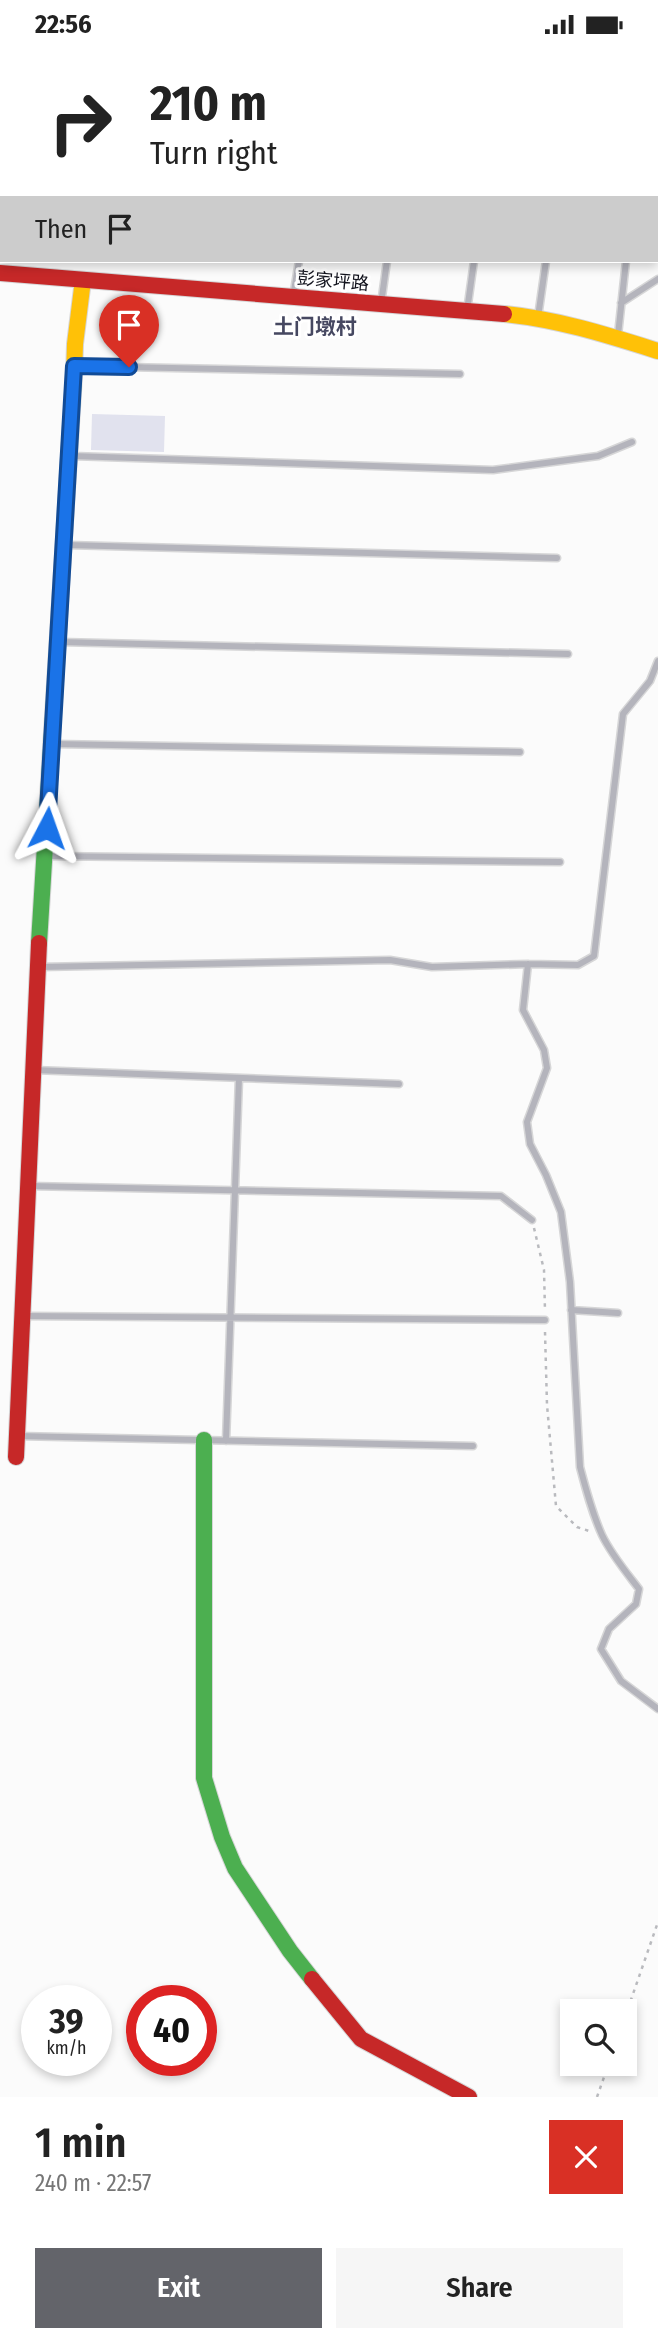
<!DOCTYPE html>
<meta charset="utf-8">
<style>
:root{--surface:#fff;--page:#f6f6f6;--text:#222;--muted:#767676;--accent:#63646a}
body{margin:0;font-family:"Fira Sans Condensed","Noto Sans SC",sans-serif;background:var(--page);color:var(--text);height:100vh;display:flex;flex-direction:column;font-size:26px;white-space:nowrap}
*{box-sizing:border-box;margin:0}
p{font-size:23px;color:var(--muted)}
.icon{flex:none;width:38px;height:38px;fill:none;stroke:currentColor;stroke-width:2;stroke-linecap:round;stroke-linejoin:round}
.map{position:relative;height:2048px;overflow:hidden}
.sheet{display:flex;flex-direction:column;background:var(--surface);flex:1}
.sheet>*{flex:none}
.guide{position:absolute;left:0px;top:0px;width:658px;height:214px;box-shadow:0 4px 10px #0003;background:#fff;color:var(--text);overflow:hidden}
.controls{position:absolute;left:560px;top:1950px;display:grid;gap:14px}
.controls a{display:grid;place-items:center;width:77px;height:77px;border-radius:0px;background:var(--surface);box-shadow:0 4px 10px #0003;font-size:35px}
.speed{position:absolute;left:21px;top:1936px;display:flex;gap:14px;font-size:35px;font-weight:700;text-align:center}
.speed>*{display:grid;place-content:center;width:91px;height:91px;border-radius:50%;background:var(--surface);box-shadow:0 4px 10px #0003;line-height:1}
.speed small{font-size:18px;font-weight:400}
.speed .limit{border:10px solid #d22;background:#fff;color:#111}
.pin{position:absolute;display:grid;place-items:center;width:60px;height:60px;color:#fff;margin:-72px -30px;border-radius:50% 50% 50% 0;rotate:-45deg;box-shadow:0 0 7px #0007}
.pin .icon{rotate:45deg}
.me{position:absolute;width:77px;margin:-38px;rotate:4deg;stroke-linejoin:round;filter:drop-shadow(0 0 5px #0008)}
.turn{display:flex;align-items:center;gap:24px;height:147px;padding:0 35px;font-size:32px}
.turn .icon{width:91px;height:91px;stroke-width:2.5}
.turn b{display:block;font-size:49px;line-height:60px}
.then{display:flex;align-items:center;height:66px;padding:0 35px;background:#0003;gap:14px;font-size:26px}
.round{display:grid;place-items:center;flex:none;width:74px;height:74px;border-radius:0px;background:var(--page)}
.summary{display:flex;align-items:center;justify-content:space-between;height:119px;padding:0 35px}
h1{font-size:42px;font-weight:600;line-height:52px}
.cta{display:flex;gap:14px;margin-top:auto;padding:14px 35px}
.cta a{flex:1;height:80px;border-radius:0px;background:var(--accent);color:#fff;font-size:28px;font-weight:600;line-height:80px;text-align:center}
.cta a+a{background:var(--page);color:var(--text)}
.status{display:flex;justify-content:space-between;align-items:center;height:49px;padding:0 35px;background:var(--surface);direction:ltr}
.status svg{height:19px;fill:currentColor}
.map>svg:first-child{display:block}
</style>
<div class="status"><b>22:56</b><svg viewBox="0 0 49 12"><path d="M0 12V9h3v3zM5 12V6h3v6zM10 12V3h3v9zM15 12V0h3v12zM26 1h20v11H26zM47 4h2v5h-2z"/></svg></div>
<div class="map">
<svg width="658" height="2048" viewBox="0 0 658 2048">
<rect width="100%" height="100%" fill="#fbfbfb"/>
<!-- building -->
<path fill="#e1e2ee" d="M92,365L165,367L164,403L91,401Z"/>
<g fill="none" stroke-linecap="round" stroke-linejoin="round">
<!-- lane casing -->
<g stroke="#d6d6d7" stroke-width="9">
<path id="lane" d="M12,2L13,0
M328,2V0
M420,2V0
M0,98L2,84
M293,248L299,212
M621,254L658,230
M381,255L387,212
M467,262L474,212
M538,268L546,212
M618,286L626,212
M76,317L460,325
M72,407L493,421L598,407L632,393
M67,496L557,509
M60,593L568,605
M54,695L520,703
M47,807L560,813
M528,915L523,961L544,1001L547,1019L527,1073L530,1095L546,1126L561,1163L570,1233L580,1418C586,1441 592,1464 602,1486C611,1505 626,1523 639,1540L636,1555L609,1580L601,1600L621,1632L658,1660
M40,918L390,911L432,918L528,915L578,916L594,907L623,665L650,632L658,612
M34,1021L399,1035
M29,1137L501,1147L532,1171
M571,1261L618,1264
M24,1267L545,1271
M17,1387L473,1397
M226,1392L239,1029"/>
</g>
<!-- fast casing -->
<g stroke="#d6d6d7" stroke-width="18">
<path id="fast" d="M39,894L74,327
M204,1391V1729L222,1788L235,1819L290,1902L312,1930"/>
</g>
<!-- slow casing -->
<g stroke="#d6d6d7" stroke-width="18">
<path id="slow" d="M504,265C557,270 607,286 658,302
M74,327L75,295L83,231"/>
</g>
<!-- jam casing -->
<g stroke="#d6d6d7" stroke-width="18">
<path id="jam" d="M0,224L504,265
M16,1408L39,894
M312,1930L361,1990L469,2048"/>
</g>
<!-- path -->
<path stroke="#b9babe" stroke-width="2.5" stroke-dasharray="3.5 5" stroke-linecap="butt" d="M534,1179L544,1221L545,1262
M545,1283L547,1356L556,1457L577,1478L589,1482
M625,1968L658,1873
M597,2048L609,2014"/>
<!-- lane -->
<use href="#lane" stroke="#b4b4bc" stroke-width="6"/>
<!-- fast -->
<use href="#fast" stroke="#4caf50" stroke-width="16"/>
<!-- slow -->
<use href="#slow" stroke="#ffc107" stroke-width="16"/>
<!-- jam -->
<use href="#jam" stroke="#c62828" stroke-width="16"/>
</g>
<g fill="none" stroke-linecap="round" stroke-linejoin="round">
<!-- route casing -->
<g stroke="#114b97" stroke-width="18">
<path id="route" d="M47,779L74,317L129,318"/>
</g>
<!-- route -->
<use href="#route" stroke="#1a73e8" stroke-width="12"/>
</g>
<g text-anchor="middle" stroke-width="6" stroke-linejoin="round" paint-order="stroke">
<!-- street labels -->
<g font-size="18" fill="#11121c" stroke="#fff">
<text transform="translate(333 232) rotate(5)" y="6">彭家坪路</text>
</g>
<!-- quarter labels -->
<g font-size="21" font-weight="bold" fill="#464861" stroke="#fff">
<text x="315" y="285">土门墩村</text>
</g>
</g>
</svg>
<div class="controls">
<a><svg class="icon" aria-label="search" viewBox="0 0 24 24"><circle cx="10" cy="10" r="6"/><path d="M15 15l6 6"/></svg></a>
</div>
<div class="speed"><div>39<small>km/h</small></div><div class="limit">40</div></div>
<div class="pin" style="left:129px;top:318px;background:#d93025"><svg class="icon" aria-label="arrive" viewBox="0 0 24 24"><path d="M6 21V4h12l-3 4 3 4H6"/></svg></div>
<svg class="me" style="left:47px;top:779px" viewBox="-20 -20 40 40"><path d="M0-17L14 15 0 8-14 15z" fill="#1a73e8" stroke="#fff" stroke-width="4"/></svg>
<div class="guide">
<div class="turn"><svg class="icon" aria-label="right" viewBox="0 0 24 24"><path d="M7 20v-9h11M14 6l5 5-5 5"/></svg><div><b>210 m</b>Turn right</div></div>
<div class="then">Then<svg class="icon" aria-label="arrive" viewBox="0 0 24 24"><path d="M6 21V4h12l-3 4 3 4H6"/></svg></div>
</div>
</div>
<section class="sheet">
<div class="summary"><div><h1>1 min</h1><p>240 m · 22:57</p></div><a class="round" style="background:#d93025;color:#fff"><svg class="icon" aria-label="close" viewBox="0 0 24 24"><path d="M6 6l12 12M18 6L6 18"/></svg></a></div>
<div class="cta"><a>Exit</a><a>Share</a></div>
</section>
